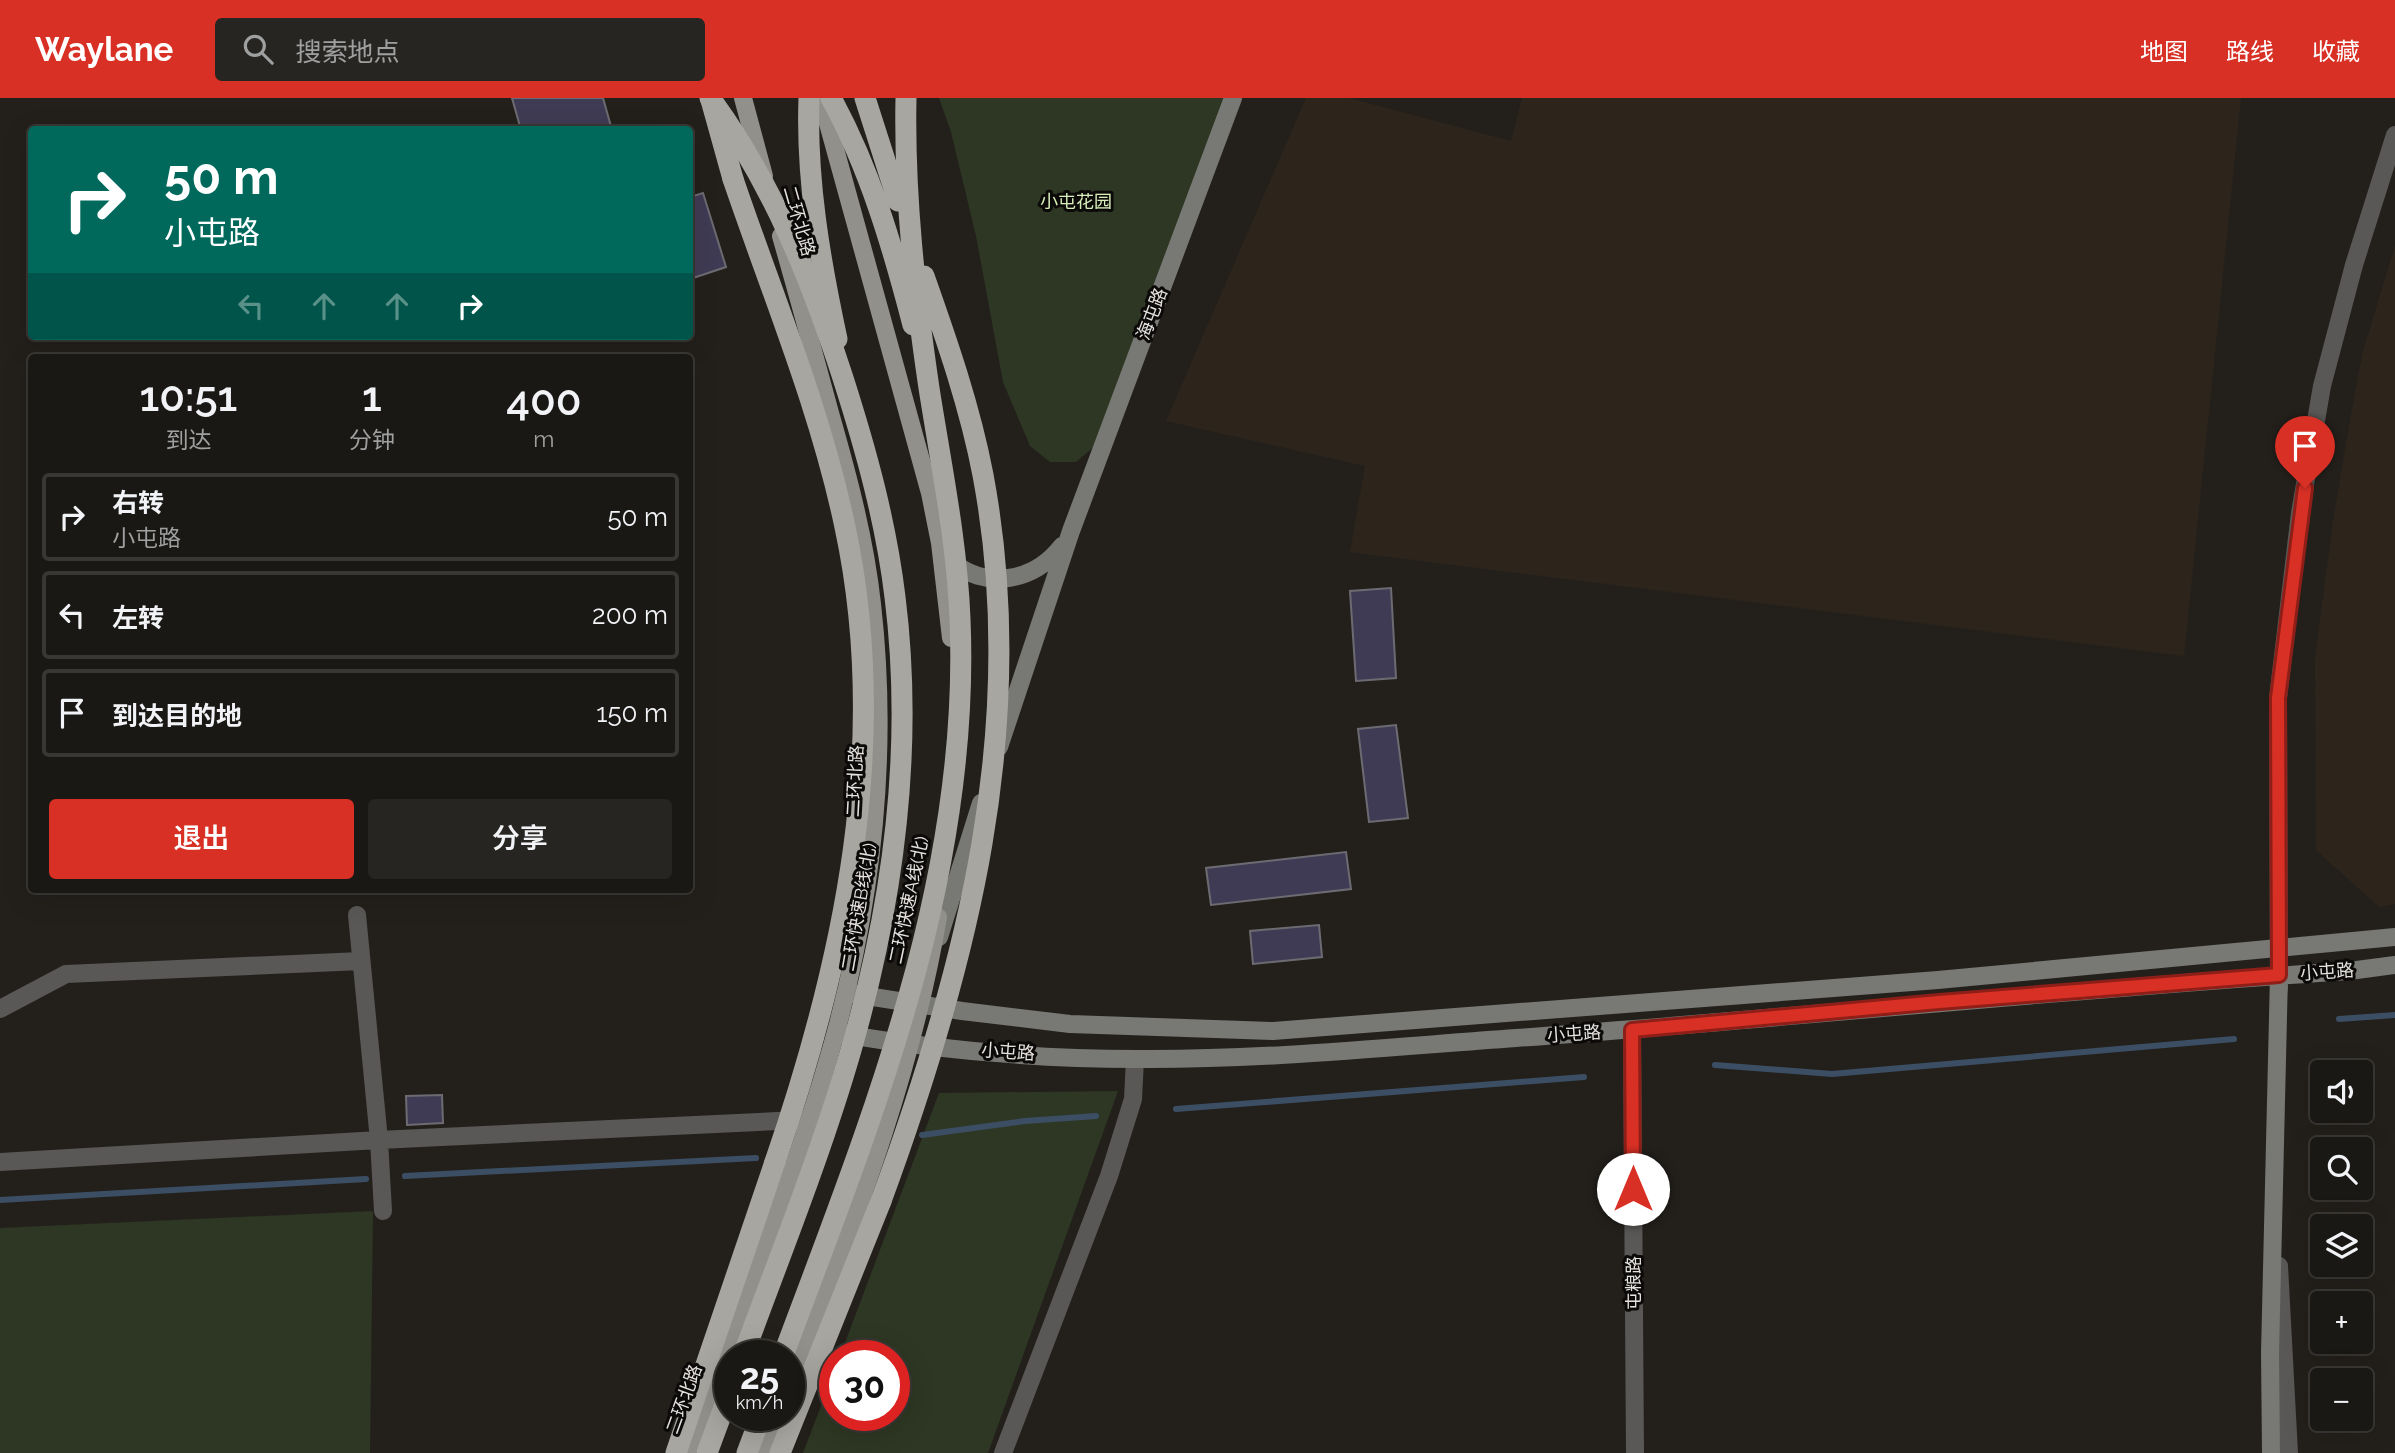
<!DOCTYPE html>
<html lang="zh">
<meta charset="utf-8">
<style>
:root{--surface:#1a1815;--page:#272522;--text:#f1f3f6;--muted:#9fa0a0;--line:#383734;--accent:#d93025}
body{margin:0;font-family:Raleway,"Noto Sans SC",sans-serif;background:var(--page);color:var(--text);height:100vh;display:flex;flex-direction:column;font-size:26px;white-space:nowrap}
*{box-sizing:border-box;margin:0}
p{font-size:23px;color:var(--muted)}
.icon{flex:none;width:38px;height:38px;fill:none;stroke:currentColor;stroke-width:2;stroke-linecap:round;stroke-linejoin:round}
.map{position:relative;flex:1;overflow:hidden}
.details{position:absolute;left:28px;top:256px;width:665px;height:539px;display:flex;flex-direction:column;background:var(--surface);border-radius:7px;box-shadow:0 7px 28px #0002,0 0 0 2px var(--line)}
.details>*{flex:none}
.banner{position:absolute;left:28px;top:28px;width:665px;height:214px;border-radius:7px;box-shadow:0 7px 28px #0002,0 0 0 2px var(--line);background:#00695c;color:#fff;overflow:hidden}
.buttons{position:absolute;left:2310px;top:962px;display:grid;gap:14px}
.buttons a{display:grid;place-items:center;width:63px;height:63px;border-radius:7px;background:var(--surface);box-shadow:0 7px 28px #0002,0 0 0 2px var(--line);font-size:35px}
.speed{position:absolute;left:714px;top:1242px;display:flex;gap:14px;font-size:35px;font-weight:700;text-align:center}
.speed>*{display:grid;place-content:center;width:91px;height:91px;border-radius:50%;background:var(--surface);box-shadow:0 7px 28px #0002,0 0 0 2px var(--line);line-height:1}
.speed small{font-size:18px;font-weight:400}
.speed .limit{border:10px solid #d22;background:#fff;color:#111}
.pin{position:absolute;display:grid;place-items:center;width:60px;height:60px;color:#fff;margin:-72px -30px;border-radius:50% 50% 50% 0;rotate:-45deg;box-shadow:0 0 7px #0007}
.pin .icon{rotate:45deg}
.me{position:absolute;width:77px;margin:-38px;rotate:0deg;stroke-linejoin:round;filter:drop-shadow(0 0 5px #0008)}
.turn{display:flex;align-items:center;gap:24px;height:147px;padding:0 21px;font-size:32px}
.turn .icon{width:91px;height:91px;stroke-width:2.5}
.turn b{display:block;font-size:49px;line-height:60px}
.lanes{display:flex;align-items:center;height:66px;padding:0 21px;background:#0003;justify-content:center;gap:35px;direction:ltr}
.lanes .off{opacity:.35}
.eta{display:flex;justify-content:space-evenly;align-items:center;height:119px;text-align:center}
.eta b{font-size:42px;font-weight:600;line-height:49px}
.primary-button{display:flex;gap:14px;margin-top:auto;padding:14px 21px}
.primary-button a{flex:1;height:80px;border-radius:7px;background:var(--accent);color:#fff;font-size:28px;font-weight:600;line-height:80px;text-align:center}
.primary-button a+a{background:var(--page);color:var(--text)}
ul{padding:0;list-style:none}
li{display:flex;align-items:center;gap:21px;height:88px;margin:0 14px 10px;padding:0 7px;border:4px solid var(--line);border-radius:7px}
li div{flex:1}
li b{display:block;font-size:26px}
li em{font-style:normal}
header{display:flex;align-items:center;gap:42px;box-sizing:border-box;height:98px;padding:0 35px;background:var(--accent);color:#fff}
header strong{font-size:33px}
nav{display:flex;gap:38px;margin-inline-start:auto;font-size:24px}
.search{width:490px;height:63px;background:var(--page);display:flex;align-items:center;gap:18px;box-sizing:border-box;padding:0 24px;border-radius:7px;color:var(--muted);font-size:26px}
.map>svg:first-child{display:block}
</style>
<header>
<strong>Waylane</strong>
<div class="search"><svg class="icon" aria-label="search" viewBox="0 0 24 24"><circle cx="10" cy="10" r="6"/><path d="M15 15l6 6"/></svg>搜索地点</div>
<nav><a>地图</a><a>路线</a><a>收藏</a></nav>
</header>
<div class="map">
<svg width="2395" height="1355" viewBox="0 0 2395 1355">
<rect width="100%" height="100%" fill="#23201c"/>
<!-- built -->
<path fill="#2d251c" d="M1306,0H1349L1511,43L1522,0H2241L2184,558L1350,454L1365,368L1166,323Z
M2395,148V806L2379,809L2316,752L2315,561L2333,423L2352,311L2363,253Z"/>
<!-- green -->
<path fill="#2e3723" d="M939,0H1226L1095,348L1076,364H1050L1030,348L1003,284L976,138L951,34Z
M1118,993L988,1355H803L835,1271V1318H894V1258H840L939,995Z
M373,1113L370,1355H0V1130Z"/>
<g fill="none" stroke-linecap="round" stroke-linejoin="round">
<!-- stream -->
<path stroke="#3b4e63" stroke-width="6" d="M2339,921L2395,917
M1715,967L1832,976L2234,941
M1176,1011L1584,979
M922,1037L1025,1023L1096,1018
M405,1078L756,1060
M0,1102L366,1081"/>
</g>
<!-- building -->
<path fill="#403b54" stroke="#6c6b71" stroke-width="2" d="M512,0H603L612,32H521Z
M703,95L726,169L690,181V99Z
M1391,490L1396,580L1356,583L1350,493Z
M1396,627L1408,720L1369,724L1358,631Z
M1346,754L1351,791L1211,807L1206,770Z
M1319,827L1322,859L1253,866L1250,833Z
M442,997L443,1025L407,1027L406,998Z"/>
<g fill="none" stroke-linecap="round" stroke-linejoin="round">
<!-- street -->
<path stroke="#595856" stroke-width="18" d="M357,817L379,1042L383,1113
M2279,891L2278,600L2300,415L2322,288L2354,167L2395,37
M0,911L66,876L361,863
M1632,932L1635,1355
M0,1064L379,1042L799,1022
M2279,1168L2289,1355
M1003,1355L1109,1078L1133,1001L1135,961"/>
<!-- secondary -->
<path stroke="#787874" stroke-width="18" d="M949,461C984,493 1034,484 1062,448
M999,649L1071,433L1233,0
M939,839L981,705
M854,896L962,913L1070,926L1273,933L1938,882L2395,839
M842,936C939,952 1039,961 1137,961C1264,962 1390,949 1516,940C1794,920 2071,891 2349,873L2395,867
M2271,1355L2270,1255L2279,877"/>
<!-- primary -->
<path stroke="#91908b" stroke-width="18" d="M743,0L764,78
M821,0L930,395L940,445L951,540
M789,1296C848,1139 910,985 938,819
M687,1355C739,1213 799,1072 838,926C874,789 888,647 872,506C865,441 848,378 830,315C814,256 798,197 781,138
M767,1355L781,1318"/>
<!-- highway -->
<path stroke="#a7a6a0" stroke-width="21" d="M809,0C806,81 820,162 837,241
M831,0C870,71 893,150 913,227
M865,0L898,103
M711,2L733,81
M676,1355L775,1064
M707,1355L730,1293
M747,1355L761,1318
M780,1355L881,1103"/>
<!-- highway-bridge -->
<path stroke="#a7a6a0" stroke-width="21" d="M710,0C772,84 811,181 843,280C866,352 886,424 895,499C914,651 893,806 851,952C821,1056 780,1157 743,1258
M733,81C772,196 820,310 845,429C891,644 845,860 775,1064
M881,1103C967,869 1030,627 983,377C970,309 947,243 924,178
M783,1258C872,1020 971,780 960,521C957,443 941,367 929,290C915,195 904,97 906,0"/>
</g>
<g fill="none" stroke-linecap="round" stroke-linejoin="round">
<!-- route casing -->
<g stroke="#8d1f18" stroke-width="18">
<path id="route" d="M1633,1091L1632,932L1939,904L2279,877L2278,600L2305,390"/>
</g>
<!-- route -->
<use href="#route" stroke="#d93025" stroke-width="12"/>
</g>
<g text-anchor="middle" stroke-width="6" stroke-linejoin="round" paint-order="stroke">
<!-- park labels -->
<g font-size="18" fill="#d8eeba" stroke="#0b0a08">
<text x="1076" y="110">小屯花园</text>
</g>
<!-- street labels -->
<g font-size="18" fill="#e5e2e0" stroke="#0b0a08">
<text transform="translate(799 123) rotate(74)" y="6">二环北路</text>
<text transform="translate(1152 216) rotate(-69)" y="6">海屯路</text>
<text transform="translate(855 683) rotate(-87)" y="6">二环北路</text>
<text transform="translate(909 802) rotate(-78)" y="6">二环快速A线(北)</text>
<text transform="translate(859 809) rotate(-80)" y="6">二环快速B线(北)</text>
<text transform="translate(2327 874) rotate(-4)" y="6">小屯路</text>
<text transform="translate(1574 936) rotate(-4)" y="6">小屯路</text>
<text transform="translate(1008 954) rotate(4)" y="6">小屯路</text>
<text transform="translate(1634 1185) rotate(-90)" y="6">屯粮路</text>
<text transform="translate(684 1301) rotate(-70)" y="6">二环北路</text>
</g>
</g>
</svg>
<div class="buttons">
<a><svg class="icon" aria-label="sound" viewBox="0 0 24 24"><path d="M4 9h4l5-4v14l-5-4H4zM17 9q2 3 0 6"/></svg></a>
<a><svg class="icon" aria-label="search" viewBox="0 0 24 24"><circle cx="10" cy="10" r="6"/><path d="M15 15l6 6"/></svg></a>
<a><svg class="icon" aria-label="layers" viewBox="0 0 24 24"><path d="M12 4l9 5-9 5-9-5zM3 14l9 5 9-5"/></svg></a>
<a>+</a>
<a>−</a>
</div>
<div class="speed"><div>25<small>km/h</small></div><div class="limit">30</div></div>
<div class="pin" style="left:2305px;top:390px;background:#d93025"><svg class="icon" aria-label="arrive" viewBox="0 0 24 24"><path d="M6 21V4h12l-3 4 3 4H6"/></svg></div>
<svg class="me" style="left:1633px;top:1091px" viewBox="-20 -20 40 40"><circle r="19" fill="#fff"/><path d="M0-13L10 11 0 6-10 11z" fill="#d93025"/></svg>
<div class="banner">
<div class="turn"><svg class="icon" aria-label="right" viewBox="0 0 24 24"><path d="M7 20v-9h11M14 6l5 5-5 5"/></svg><div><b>50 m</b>小屯路</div></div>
<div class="lanes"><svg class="icon off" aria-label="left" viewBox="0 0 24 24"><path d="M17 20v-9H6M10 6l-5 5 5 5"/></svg><svg class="icon off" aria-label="ahead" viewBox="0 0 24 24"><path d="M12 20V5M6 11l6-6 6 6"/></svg><svg class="icon off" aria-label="ahead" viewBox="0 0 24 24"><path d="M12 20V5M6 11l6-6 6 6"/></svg><svg class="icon" aria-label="right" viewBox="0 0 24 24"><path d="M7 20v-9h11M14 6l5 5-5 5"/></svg></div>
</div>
<section class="details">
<div class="eta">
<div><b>10:51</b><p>到达</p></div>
<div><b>1</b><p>分钟</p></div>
<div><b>400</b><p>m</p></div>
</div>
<ul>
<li><svg class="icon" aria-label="right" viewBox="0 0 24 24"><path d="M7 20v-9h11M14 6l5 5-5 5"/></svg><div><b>右转</b><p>小屯路</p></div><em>50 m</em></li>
<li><svg class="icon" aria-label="left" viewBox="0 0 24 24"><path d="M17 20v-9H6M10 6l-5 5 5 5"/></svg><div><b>左转</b></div><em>200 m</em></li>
<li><svg class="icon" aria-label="arrive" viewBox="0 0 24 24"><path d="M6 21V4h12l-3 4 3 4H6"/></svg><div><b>到达目的地</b></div><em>150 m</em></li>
</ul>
<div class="primary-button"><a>退出</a><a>分享</a></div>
</section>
</div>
